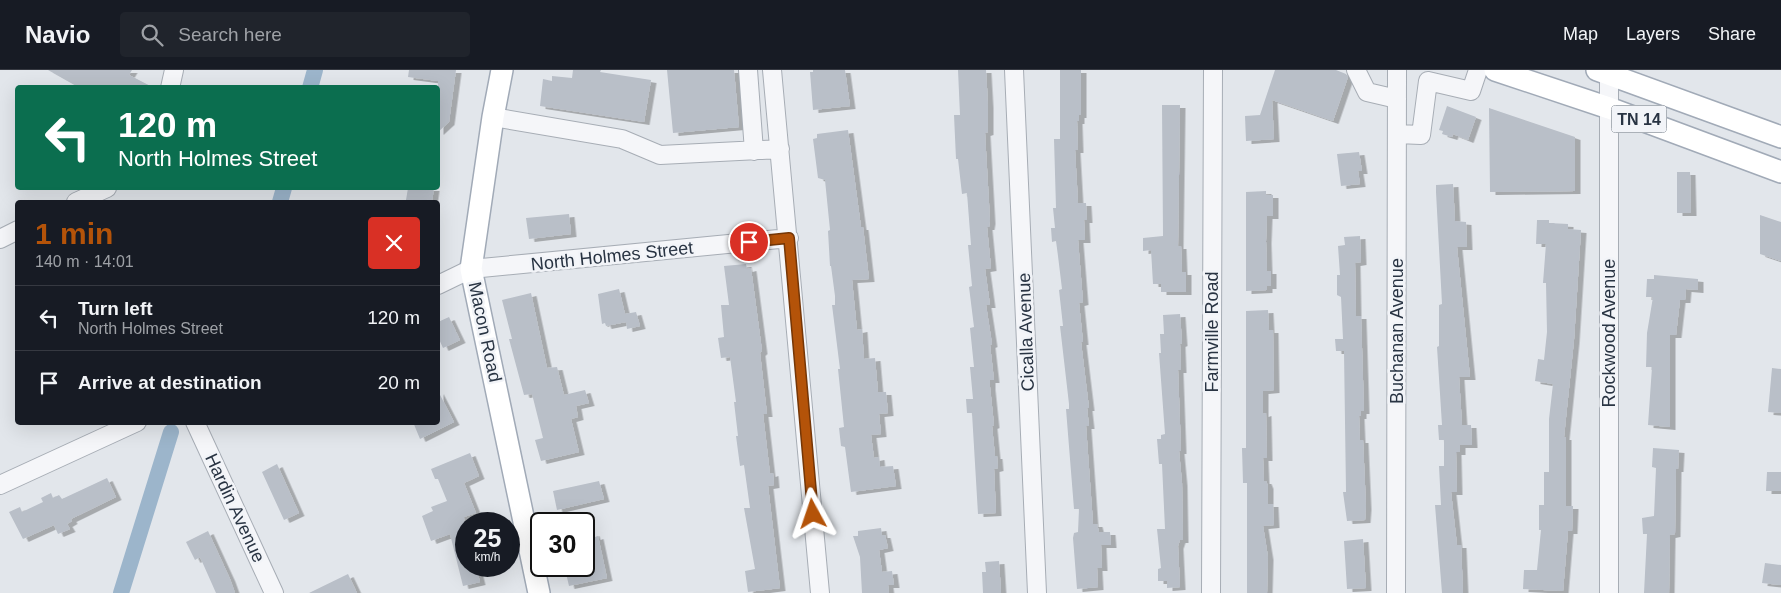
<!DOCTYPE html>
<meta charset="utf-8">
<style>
:root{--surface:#171b24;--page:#20242c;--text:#f1f3f6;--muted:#9ea1a6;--line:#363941;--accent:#b45309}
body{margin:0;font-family:Arial,sans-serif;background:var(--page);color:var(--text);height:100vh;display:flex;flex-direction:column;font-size:19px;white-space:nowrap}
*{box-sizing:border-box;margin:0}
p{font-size:16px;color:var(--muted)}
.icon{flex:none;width:28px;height:28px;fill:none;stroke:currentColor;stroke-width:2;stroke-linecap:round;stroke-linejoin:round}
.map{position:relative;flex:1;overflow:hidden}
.side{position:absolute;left:15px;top:130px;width:425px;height:225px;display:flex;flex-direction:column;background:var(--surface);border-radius:5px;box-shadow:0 5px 20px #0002}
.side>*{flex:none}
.guide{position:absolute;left:15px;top:15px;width:425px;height:105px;border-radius:5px;box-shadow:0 5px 20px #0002;background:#0b6e4f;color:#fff;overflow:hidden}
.speed{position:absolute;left:455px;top:442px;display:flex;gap:10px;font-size:25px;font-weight:700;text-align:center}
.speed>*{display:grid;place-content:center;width:65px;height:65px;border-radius:50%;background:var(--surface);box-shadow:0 5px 20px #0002;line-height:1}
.speed small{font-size:12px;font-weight:400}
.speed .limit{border:2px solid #111;border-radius:8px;background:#fff;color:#111}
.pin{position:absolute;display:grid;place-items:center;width:42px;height:42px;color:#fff;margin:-21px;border:2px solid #fff;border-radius:50%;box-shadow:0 1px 5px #0007}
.me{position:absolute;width:55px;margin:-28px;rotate:355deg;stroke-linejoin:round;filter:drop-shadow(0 0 4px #0008)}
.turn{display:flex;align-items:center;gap:18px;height:105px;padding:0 20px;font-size:22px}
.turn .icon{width:65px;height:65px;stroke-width:2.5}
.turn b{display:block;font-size:35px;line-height:42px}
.round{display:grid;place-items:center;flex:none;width:52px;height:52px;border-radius:5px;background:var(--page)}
.overview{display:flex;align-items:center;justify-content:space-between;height:85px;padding:0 20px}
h1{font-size:30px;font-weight:600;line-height:38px;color:var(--accent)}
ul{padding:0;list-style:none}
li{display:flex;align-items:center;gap:15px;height:65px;padding:0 20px;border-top:1px solid var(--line)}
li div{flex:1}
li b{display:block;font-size:19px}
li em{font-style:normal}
header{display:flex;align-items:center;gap:30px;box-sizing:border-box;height:70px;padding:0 25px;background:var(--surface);border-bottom:1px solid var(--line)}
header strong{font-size:24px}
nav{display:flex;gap:28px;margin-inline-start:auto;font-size:18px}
.search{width:350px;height:45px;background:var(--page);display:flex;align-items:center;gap:12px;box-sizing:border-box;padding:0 18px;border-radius:5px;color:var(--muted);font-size:19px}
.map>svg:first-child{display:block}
</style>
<header>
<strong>Navio</strong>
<div class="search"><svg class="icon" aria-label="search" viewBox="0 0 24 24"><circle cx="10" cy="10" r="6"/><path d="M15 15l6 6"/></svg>Search here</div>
<nav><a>Map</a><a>Layers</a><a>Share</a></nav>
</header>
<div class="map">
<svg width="1781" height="523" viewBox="0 0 1781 523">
<defs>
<filter id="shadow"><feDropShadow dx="5.5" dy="3" stdDeviation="0" flood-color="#0004"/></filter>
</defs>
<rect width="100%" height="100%" fill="#e2e6eb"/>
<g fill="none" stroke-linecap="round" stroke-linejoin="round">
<!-- canal -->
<path stroke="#9cb5cb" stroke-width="16" d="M310,18L315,0
M280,132L284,118
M121,523L171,362"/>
</g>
<!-- building -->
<path fill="#b9bfc8" filter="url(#shadow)" d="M48,0H132L129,5L154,18H80Z
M409,0H456L449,52L438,62V11L408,7Z
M573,0H601L600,2L651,10L644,52L540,36L543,9L552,11V6L572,8Z
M667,0H734L739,57L673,63Z
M813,0H845L850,36L813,40L810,2H813Z
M958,0H986L988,35V62L985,63L990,151L989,157H987L991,198L985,199L990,235H986L992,274L990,275L994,310H990V317L994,355L992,356L995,386H997L998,398L994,399L996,443L978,444L972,343H967L966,329H973L970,297H974L970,258L974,257L969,217L972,216L968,175H971L967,123L962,124L958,89H956L954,45H960Z
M1060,0H1081V45H1079V51H1077L1078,80H1075L1078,133H1086L1087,150H1084L1085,170H1078L1083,232L1079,233L1083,272H1081L1089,338H1087L1089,356H1086L1093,454H1097L1099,462H1110L1111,475H1101L1102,498H1097L1098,517L1077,519L1073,468L1074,463L1078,462L1079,439H1074L1066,339H1069V334L1060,256H1063L1059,220L1062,219L1058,186L1056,171L1052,172L1051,158H1055L1053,138H1056L1054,69H1060Z
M1275,0H1336L1346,4L1348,7L1333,51L1272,30L1274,69L1246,71L1245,46L1260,45Z
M1162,35H1180L1178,176H1181L1182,202H1186V222H1161V214H1153L1151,180L1143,181V168L1163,166Z
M1447,36L1476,47L1468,70L1453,64L1452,67L1442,64L1443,61L1439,60Z
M1489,38L1575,67V121L1490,122Z
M848,60L861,157H863L869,209L852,210L857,260L862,259L864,289L875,288L878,322H886L888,343L879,344L881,364L871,365L874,388L879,387L880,397L893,396L896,416L851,422L845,377L841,376L839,358L844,357L838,299H840L832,235H835V226L831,196H830L828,161L830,160L825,110L818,108L813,69L817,68V64Z
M1359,82L1362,101H1358L1360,114L1341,116L1337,84Z
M1677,102H1690L1691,143H1677Z
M1453,114L1455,151L1466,152L1467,177H1457L1470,307H1459L1462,355H1471L1472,375H1460V382H1456L1457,422H1451L1457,475H1461L1463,523H1442L1435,435H1441L1439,396H1444V370H1439L1438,355H1442L1437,277L1439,276V235L1442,234L1436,122V115Z
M408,118H434L432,132L406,130Z
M1266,121V125H1273V146H1267L1266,171L1267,201H1271V216H1267V220L1246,221V122Z
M569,144L571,164L529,169L526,148Z
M1760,145L1781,152V191L1760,184Z
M1537,150H1549V153L1568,154V159L1581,160L1574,270L1564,367H1566V436H1573L1572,461H1568L1563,521L1523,519L1524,500H1537L1541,460H1539V435H1544V402H1549V349L1553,314L1535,311L1538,289L1544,290L1547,262L1546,213H1543L1546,174H1536Z
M1360,166L1361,192L1355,193L1356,246H1361L1364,341H1361V346H1359L1360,370H1363L1366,437L1365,450L1347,451L1343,422H1346L1344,281H1336L1335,269H1343L1341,227L1337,225V205H1340L1338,176L1345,175L1344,167Z
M746,194L747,199L751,198L762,281L760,283L767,344H763L770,404L773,403L774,415L768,416L780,518L748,522L745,501L755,499L744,438H750L744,395L740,396L736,366H738L734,332H736L730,287L721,288L718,268L724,267L721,235H729L724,196Z
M1654,205L1698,209V220L1686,219L1685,230H1680L1676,265H1670V357L1648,355L1652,297H1646L1647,263L1653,227H1646L1647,209H1654Z
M619,219L625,244L636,242L640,256L627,259L626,252L606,256L605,253L602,254L598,224Z
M531,223L547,298L557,297L564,325L585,320L589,333L576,336L578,347L571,349L579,382L541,391L535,370L543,368L532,324L524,325L509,269H512L502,230Z
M1268,240L1269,260H1273L1274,320L1263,321V344L1266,343L1267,388H1263L1264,411H1266L1268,416V434H1273L1274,455L1263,456L1268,487L1267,523H1247V413H1243L1242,378H1246V241Z
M1180,244L1182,273L1180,274L1181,300H1178L1181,381H1179L1182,413L1183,470H1180L1178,476L1180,517L1167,518V511H1158V499L1161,498L1157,459H1165L1162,394H1159L1157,369H1161V365L1165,364L1159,283H1161L1160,264H1164L1163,245Z
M449,247L460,270L443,278L438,267V252Z
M1772,298L1781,299V343L1768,342Z
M438,321L454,352L420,369L413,352H438Z
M1653,378L1679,380L1678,399H1676L1675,464L1670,465L1669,523H1644L1647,464H1643L1642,448L1654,446L1656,398L1652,397Z
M470,383L479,406L464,413L476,443L464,447L466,496H476L480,512L463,516L450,464L431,471L422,446L433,441L431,437L447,431L438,409H435L431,399Z
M277,394L299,443L284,450L262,402Z
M1767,402H1781V421H1766Z
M107,408L116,427L71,449L72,451L67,454L70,459L58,464L54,455L23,469L9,442L20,437L22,442L43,432L41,428L51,423L53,428L59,425L62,429Z
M599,411L604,429L557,440L553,421Z
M881,458L882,465H885L888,478L879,480L882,502L892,501L894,515H888L889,523H862L860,487L853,466H858V461Z
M208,461L230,509L235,523H216L200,487L195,490L186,472Z
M594,463L595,467L598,466L607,508L569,516L565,499H568V496H584V466Z
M1363,469L1366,518L1347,519L1344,471Z
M999,491L1001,523H983L982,502H986L985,492Z
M1765,493L1781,495V515L1762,513Z
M348,504L357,523H309Z"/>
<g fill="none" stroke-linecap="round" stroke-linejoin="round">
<!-- minor casing -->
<g stroke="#a7adb5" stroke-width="20">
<path id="minor" d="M748,0L754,81
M772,0L820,523
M1014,0L1037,523
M1356,0L1367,22L1397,29
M1609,4V523
M170,18L174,0
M493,47L622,69L660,85L780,79
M1397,64L1421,65L1428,11L1471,21L1478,0
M76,132L107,118
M0,169L18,160
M438,215L471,199L789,168
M195,352L274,523
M0,415L137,352
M1211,523L1213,0
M1396,523L1397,0"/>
</g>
<!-- major casing -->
<g stroke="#a1aab7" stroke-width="24">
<path id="major" d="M502,0L493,47L471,199L539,523
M1495,0L1609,38L1781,102
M1597,0L1781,67"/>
</g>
<!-- minor -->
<use href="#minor" stroke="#f5f6f9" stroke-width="18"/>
<!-- major -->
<use href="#major" stroke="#fff" stroke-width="21"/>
</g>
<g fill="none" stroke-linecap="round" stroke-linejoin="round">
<!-- route casing -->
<g stroke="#753606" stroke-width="12">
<path id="route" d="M749,172L789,168L813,444"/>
</g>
<!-- route -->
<use href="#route" stroke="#b45309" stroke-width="9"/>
</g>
<g text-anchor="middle" stroke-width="5" stroke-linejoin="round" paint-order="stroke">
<!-- shield labels -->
<rect fill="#f2f4f8" stroke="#656e79" stroke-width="1" x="1611.5" y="35.5" width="55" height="27" rx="4"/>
<g font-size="16" font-weight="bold" fill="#293443">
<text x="1639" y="55">TN 14</text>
</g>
<!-- street labels -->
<g font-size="18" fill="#293443" stroke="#f2f4f8">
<text transform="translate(612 186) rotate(-6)" y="6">North Holmes Street</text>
<text transform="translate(1397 261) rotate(-90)" y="6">Buchanan Avenue</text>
<text transform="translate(485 262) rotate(78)" y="6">Macon Road</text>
<text transform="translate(1026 262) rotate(-92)" y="6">Cicalla Avenue</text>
<text transform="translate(1212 262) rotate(-90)" y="6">Farmville Road</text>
<text transform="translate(1609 263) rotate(-90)" y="6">Rockwood Avenue</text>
<text transform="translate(235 438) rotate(65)" y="6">Hardin Avenue</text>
</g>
</g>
</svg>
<div class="speed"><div>25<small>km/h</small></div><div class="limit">30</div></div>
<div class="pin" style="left:749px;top:172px;background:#d93025"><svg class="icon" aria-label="arrive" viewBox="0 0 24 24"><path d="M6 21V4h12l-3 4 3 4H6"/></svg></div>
<svg class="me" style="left:813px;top:444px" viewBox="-20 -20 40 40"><path d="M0-17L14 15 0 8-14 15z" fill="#b45309" stroke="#fff" stroke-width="4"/></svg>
<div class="guide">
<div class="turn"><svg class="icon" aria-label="left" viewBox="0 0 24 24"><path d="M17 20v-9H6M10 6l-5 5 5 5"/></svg><div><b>120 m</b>North Holmes Street</div></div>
</div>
<section class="side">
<div class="overview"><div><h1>1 min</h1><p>140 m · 14:01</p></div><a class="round" style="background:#d93025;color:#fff"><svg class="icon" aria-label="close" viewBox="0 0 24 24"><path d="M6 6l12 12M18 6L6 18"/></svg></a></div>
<ul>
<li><svg class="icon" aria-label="left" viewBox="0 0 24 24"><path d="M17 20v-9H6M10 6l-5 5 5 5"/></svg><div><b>Turn left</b><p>North Holmes Street</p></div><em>120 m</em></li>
<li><svg class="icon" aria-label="arrive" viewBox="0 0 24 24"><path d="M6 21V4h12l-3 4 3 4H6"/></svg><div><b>Arrive at destination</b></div><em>20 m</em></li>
</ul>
</section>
</div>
